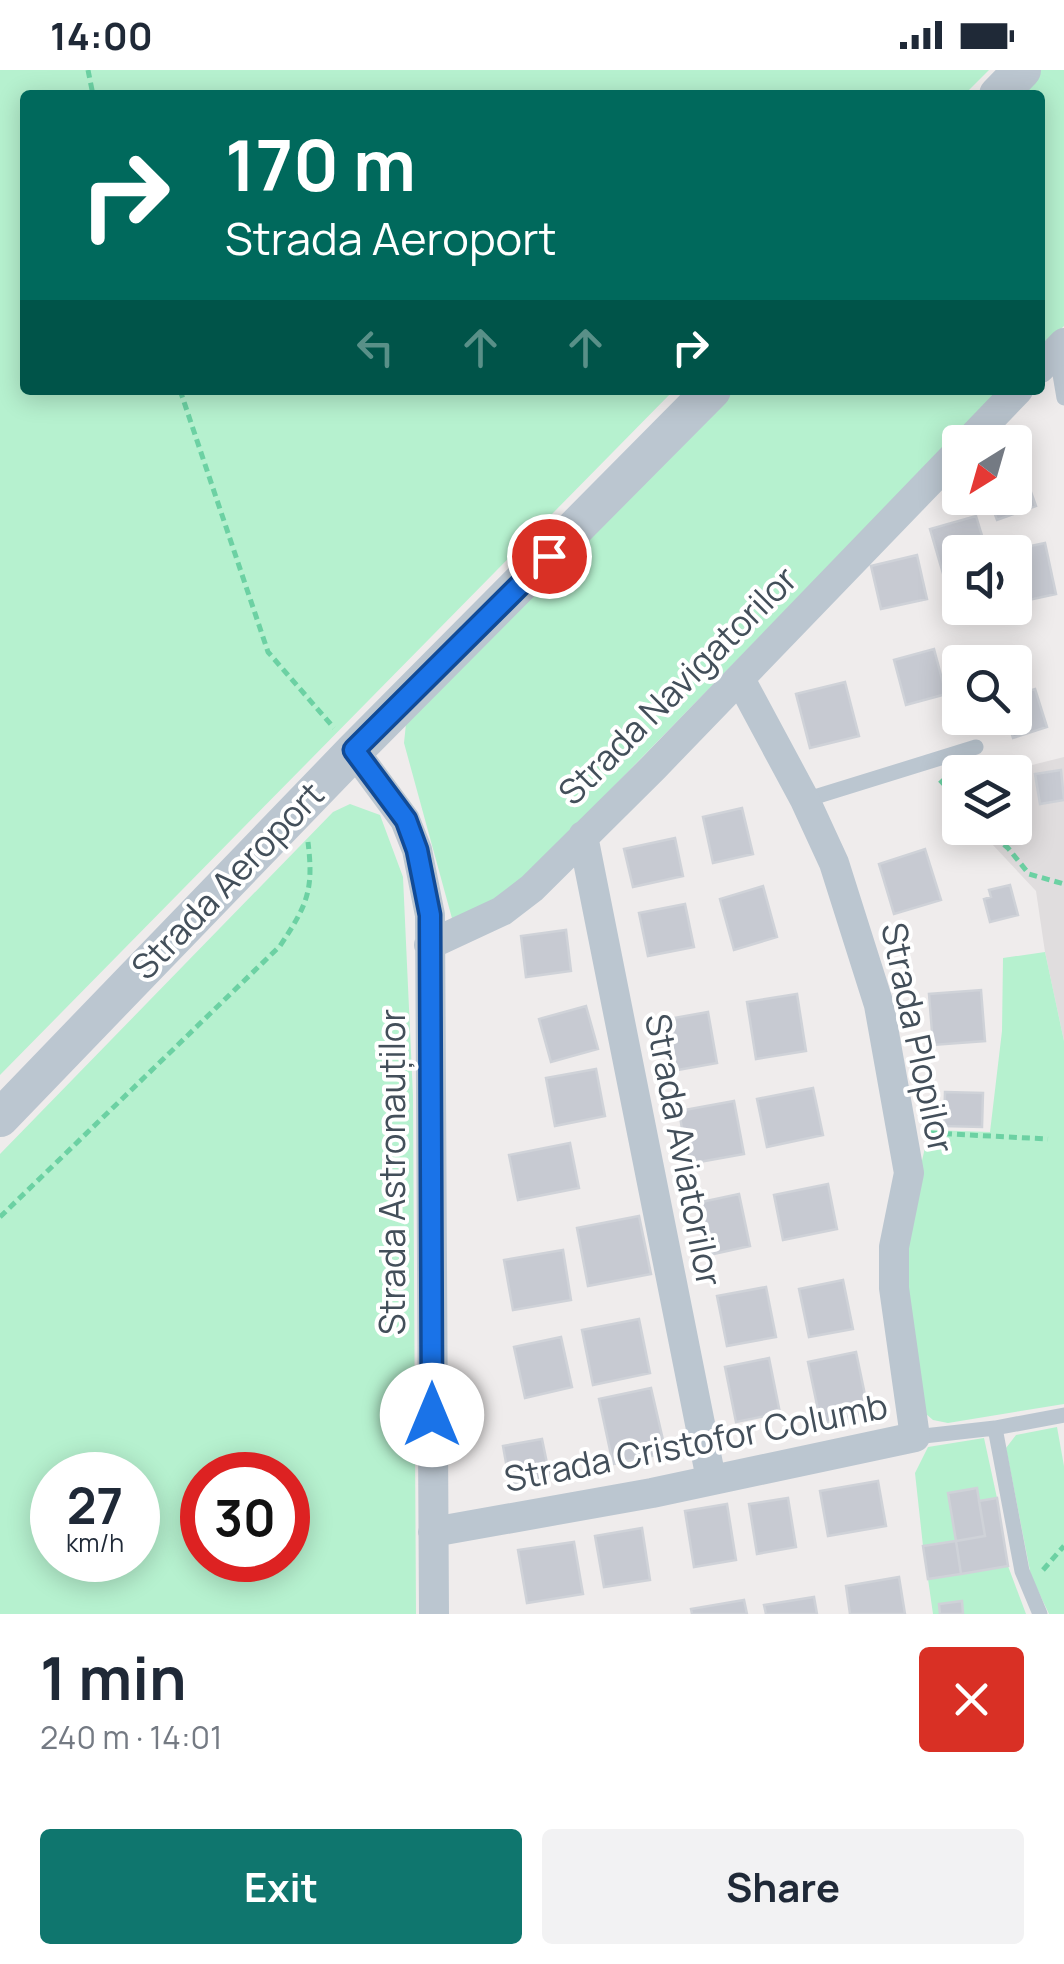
<!DOCTYPE html>
<meta charset="utf-8">
<style>
:root{--surface:#fff;--page:#f2f2f3;--text:#1f2937;--muted:#747a83;--accent:#0f766e}
body{margin:0;font-family:Manrope,sans-serif;background:var(--page);color:var(--text);height:100vh;display:flex;flex-direction:column;font-size:38px;white-space:nowrap}
*{box-sizing:border-box;margin:0}
p{font-size:32px;color:var(--muted)}
.icon{flex:none;width:55px;height:55px;fill:none;stroke:currentColor;stroke-width:2;stroke-linecap:round;stroke-linejoin:round}
.map{position:relative;height:1544px;overflow:hidden}
.drawer{display:flex;flex-direction:column;background:var(--surface);flex:1}
.drawer>*{flex:none}
.hud{position:absolute;left:20px;top:20px;width:1025px;height:305px;border-radius:10px;box-shadow:0 5px 25px #0003;background:#00695c;color:#fff;overflow:hidden}
.needle{width:65px;rotate:217deg}
.buttons{position:absolute;left:942px;top:355px;display:grid;gap:20px}
.buttons a{display:grid;place-items:center;width:90px;height:90px;border-radius:10px;background:var(--surface);box-shadow:0 5px 25px #0003;font-size:50px}
.speed{position:absolute;left:30px;top:1382px;display:flex;gap:20px;font-size:50px;font-weight:700;text-align:center}
.speed>*{display:grid;place-content:center;width:130px;height:130px;border-radius:50%;background:var(--surface);box-shadow:0 5px 25px #0003;line-height:1}
.speed small{font-size:25px;font-weight:400}
.speed .limit{border:15px solid #d22;background:#fff;color:#111}
.pin{position:absolute;display:grid;place-items:center;width:85px;height:85px;color:#fff;margin:-42px;border:5px solid #fff;border-radius:50%;box-shadow:0 2px 10px #0007}
.me{position:absolute;width:110px;margin:-55px;rotate:0deg;stroke-linejoin:round;filter:drop-shadow(0 0 8px #0008)}
.turn{display:flex;align-items:center;gap:35px;height:210px;padding:0 40px;font-size:45px}
.turn .icon{width:130px;height:130px;stroke-width:2.5}
.turn b{display:block;font-size:70px;line-height:85px}
.lanes{display:flex;align-items:center;height:95px;padding:0 40px;background:#0003;justify-content:center;gap:50px;direction:ltr}
.lanes .off{opacity:.35}
.round{display:grid;place-items:center;flex:none;width:105px;height:105px;border-radius:10px;background:var(--page)}
.overview{display:flex;align-items:center;justify-content:space-between;height:170px;padding:0 40px}
h1{font-size:60px;font-weight:700;line-height:75px}
.button{display:flex;gap:20px;margin-top:auto;padding:20px 40px}
.button a{flex:1;height:115px;border-radius:10px;background:var(--accent);color:#fff;font-size:40px;font-weight:700;line-height:115px;text-align:center}
.button a+a{background:var(--page);color:var(--text)}
.status{display:flex;justify-content:space-between;align-items:center;height:70px;padding:0 50px;background:var(--surface);direction:ltr}
.status svg{height:28px;fill:currentColor}
.map>svg:first-child{display:block}
</style>
<div class="status"><b>14:00</b><svg viewBox="0 0 49 12"><path d="M0 12V9h3v3zM5 12V6h3v6zM10 12V3h3v9zM15 12V0h3v12zM26 1h20v11H26zM47 4h2v5h-2z"/></svg></div>
<div class="map">
<svg width="1064" height="1544" viewBox="0 0 1064 1544">
<rect width="100%" height="100%" fill="#efecec"/>
<!-- education -->
<path fill="#e0ddde" d="M1064,687V971L1045,882L1036,821L977,758H1015V702H1004Z"/>
<!-- green -->
<path fill="#b6f1cf" fill-rule="evenodd" d="M0,0H989L964,25H25V320H674L0,1005Z
M1041,0H1064V256L1040,280V25H1016Z
M728,320H1000L500,833L453,852L404,673L407,644Z
M350,734L380,745L403,807L413,1026L416,1544H0V1084L333,742ZM138,1405V1490H52V1405ZM288,1405V1490H202V1405Z
M1045,882L1064,971V1334L948,1353L933,1350L919,1338L898,1196L929,1060L990,1062L1002,961L1003,888Z
M1057,1357L1064,1396V1544H1049L1031,1506L1006,1378L1016,1365Z
M984,1368L997,1428L979,1431L977,1419L948,1423L956,1471L923,1476L915,1403L928,1377Z
M1008,1496L1026,1544H933L928,1509Z"/>
<!-- building -->
<path fill="#c7cad2" stroke="#cfd2d8" stroke-width="2.5" d="M1022,397L1036,436L997,450L989,428H1015V400Z
M976,446L987,482H960V502L944,507L930,459Z
M1045,473L1056,524L1015,533V482H1001Z
M917,485L927,529L881,539L871,496Z
M934,579L946,624L906,635L894,590Z
M845,612L859,666L810,678L796,624Z
M1035,619L1047,657L1013,668L1007,648H1015V625Z
M1061,700L1064,730L1040,734L1035,704Z
M742,738L753,784L713,793L703,747Z
M675,768L683,806L633,817L624,779Z
M925,779L941,830L894,844L879,794Z
M1010,815L1018,845L990,852L984,829L991,827L989,820Z
M763,816L777,867L734,880L720,829Z
M685,834L694,877L648,886L639,843Z
M566,860L571,901L526,907L521,866Z
M981,920L985,971L933,975L929,924Z
M797,924L806,981L756,989L747,932Z
M586,936L598,979L551,992L539,949Z
M708,942L717,993L672,1001L663,950Z
M596,999L605,1046L555,1056L546,1008Z
M813,1018L823,1065L767,1077L757,1029Z
M945,1022L983,1023L982,1057L944,1056Z
M734,1031L744,1084L688,1094L679,1041Z
M570,1073L579,1118L518,1130L509,1085Z
M828,1114L837,1159L783,1170L774,1125Z
M739,1124L750,1176L709,1185L697,1133Z
M639,1146L651,1204L588,1216L577,1158Z
M563,1180L571,1230L513,1240L504,1190Z
M843,1210L853,1259L809,1267L799,1219Z
M766,1217L776,1267L727,1276L717,1226Z
M639,1249L650,1303L593,1315L582,1260Z
M561,1267L572,1317L525,1328L514,1277Z
M856,1282L869,1344L821,1354L808,1292Z
M769,1288L780,1343L736,1352L725,1297Z
M651,1318L666,1383L613,1394L599,1329Z
M542,1369L550,1408L510,1415L503,1376Z
M878,1411L886,1456L828,1466L820,1421Z
M977,1418L985,1466L956,1471L948,1423Z
M788,1428L796,1477L757,1484L749,1434Z
M997,1428L1008,1496L961,1504L956,1471L985,1466L979,1431Z
M727,1434L736,1490L694,1497L685,1441Z
M642,1458L650,1510L604,1517L595,1466Z
M956,1471L961,1504L928,1509L923,1476Z
M574,1472L583,1524L527,1533L518,1480Z
M899,1507L905,1544H850L846,1516Z
M814,1527L817,1544H766L764,1535Z
M744,1530L747,1544H692L691,1539Z
M962,1531L963,1544H940L939,1534Z"/>
<g fill="none" stroke-linecap="round" stroke-linejoin="round">
<!-- path -->
<path stroke="#6cd1a3" stroke-width="5" stroke-dasharray="8 5" stroke-linecap="butt" d="M88,0L93,25
M180,320L268,582L334,658
M940,710L960,732
M984,758L1008,778L1029,804L1064,814
M931,1063L1048,1069
M0,1147L280,876C307,835 314,821 308,772
M1043,1500L1064,1476"/>
<!-- service -->
<path stroke="#bbc6d0" stroke-width="15" d="M1056,281L1064,328
M805,730L976,677
M995,1358L1022,1501L1040,1544
M915,1367L995,1358L1064,1345"/>
<!-- minor -->
<path stroke="#bbc6d0" stroke-width="30" d="M1040,298L1064,273
M968,372L1018,320
M354,681L405,750L417,780L430,845L434,1544
M583,766L711,1409
M429,875L502,841L532,818L654,697L960,380
M433,1462L652,1423L915,1367L894,1218V1177L909,1103L879,935L834,793L805,730L740,609"/>
<!-- tertiary -->
<path stroke="#bbc6d0" stroke-width="38" d="M998,25L1022,0
M0,1048L354,681L712,320"/>
</g>
<g fill="none" stroke-linecap="round" stroke-linejoin="round">
<!-- route casing -->
<g stroke="#114b97" stroke-width="25">
<path id="route" d="M432,1345L430,845L417,780L406,750L354,680L549,486"/>
</g>
<!-- route -->
<use href="#route" stroke="#1a73e8" stroke-width="18"/>
</g>
<g text-anchor="middle" stroke-width="8" stroke-linejoin="round" paint-order="stroke">
<!-- street labels -->
<g font-size="35" fill="#434f5a" stroke="#fff">
<text transform="translate(678 616) rotate(-45)" y="12">Strada Navigatorilor</text>
<text transform="translate(228 811) rotate(-46)" y="12">Strada Aeroport</text>
<text transform="translate(917 968) rotate(78)" y="12">Strada Plopilor</text>
<text transform="translate(683 1080) rotate(79)" y="12">Strada Aviatorilor</text>
<text transform="translate(393 1102) rotate(-90)" y="12">Strada Astronauților</text>
<text transform="translate(696 1373) rotate(-11)" y="12">Strada Cristofor Columb</text>
</g>
</g>
</svg>
<div class="buttons">
<a><svg class="needle" viewBox="-14 -14 28 28"><path d="M0-13l5 13h-10z" fill="#e53935"/><path d="M0 13l5-13h-10z" fill="#747a83"/></svg></a>
<a><svg class="icon" aria-label="sound" viewBox="0 0 24 24"><path d="M4 9h4l5-4v14l-5-4H4zM17 9q2 3 0 6"/></svg></a>
<a><svg class="icon" aria-label="search" viewBox="0 0 24 24"><circle cx="10" cy="10" r="6"/><path d="M15 15l6 6"/></svg></a>
<a><svg class="icon" aria-label="layers" viewBox="0 0 24 24"><path d="M12 4l9 5-9 5-9-5zM3 14l9 5 9-5"/></svg></a>
</div>
<div class="speed"><div>27<small>km/h</small></div><div class="limit">30</div></div>
<div class="pin" style="left:549px;top:486px;background:#d93025"><svg class="icon" aria-label="arrive" viewBox="0 0 24 24"><path d="M6 21V4h12l-3 4 3 4H6"/></svg></div>
<svg class="me" style="left:432px;top:1345px" viewBox="-20 -20 40 40"><circle r="19" fill="#fff"/><path d="M0-13L10 11 0 6-10 11z" fill="#1a73e8"/></svg>
<div class="hud">
<div class="turn"><svg class="icon" aria-label="right" viewBox="0 0 24 24"><path d="M7 20v-9h11M14 6l5 5-5 5"/></svg><div><b>170 m</b>Strada Aeroport</div></div>
<div class="lanes"><svg class="icon off" aria-label="left" viewBox="0 0 24 24"><path d="M17 20v-9H6M10 6l-5 5 5 5"/></svg><svg class="icon off" aria-label="ahead" viewBox="0 0 24 24"><path d="M12 20V5M6 11l6-6 6 6"/></svg><svg class="icon off" aria-label="ahead" viewBox="0 0 24 24"><path d="M12 20V5M6 11l6-6 6 6"/></svg><svg class="icon" aria-label="right" viewBox="0 0 24 24"><path d="M7 20v-9h11M14 6l5 5-5 5"/></svg></div>
</div>
</div>
<section class="drawer">
<div class="overview"><div><h1>1 min</h1><p>240 m · 14:01</p></div><a class="round" style="background:#d93025;color:#fff"><svg class="icon" aria-label="close" viewBox="0 0 24 24"><path d="M6 6l12 12M18 6L6 18"/></svg></a></div>
<div class="button"><a>Exit</a><a>Share</a></div>
</section>
